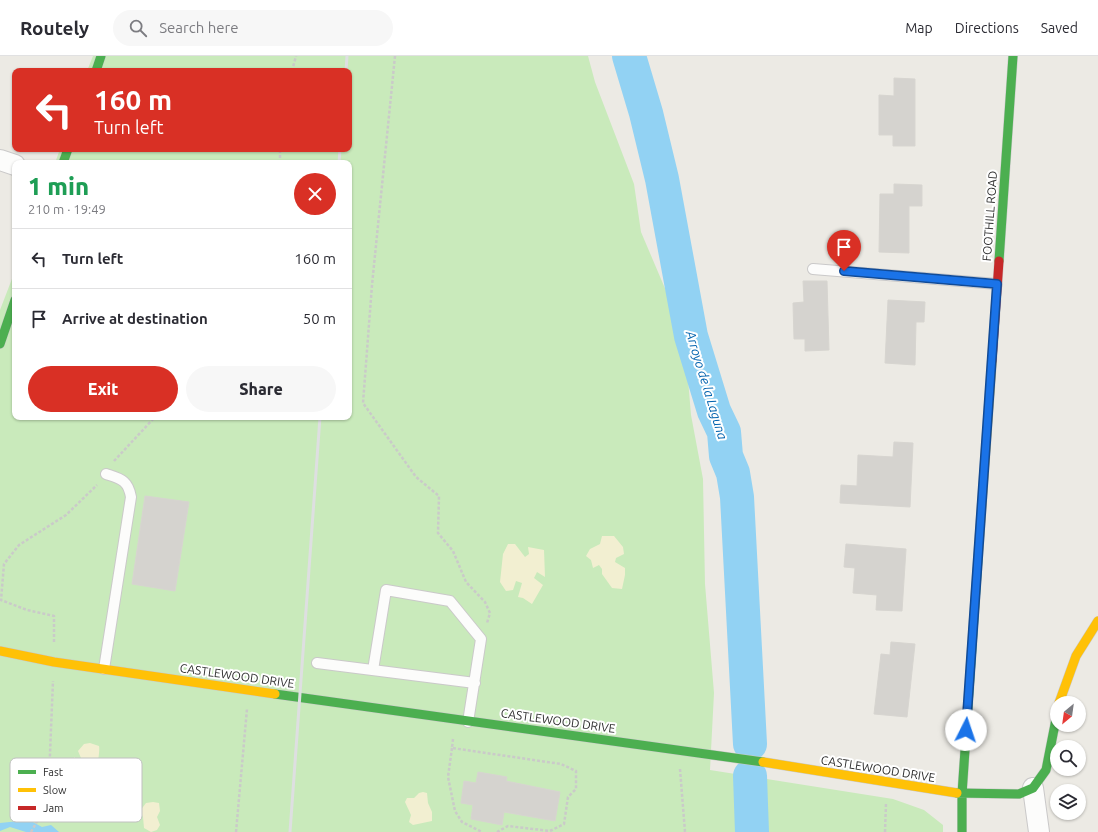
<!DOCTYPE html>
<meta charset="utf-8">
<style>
:root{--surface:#fff;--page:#f7f7f7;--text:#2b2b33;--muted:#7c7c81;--line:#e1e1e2;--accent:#d93025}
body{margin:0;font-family:Ubuntu,sans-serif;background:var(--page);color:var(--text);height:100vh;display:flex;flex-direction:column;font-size:15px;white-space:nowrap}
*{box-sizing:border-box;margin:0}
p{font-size:13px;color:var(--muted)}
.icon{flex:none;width:22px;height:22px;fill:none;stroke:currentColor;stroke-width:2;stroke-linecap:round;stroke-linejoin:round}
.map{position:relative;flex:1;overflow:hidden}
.sheet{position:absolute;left:12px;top:104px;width:340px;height:260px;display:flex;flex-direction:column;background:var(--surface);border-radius:8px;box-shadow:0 1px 3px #0004}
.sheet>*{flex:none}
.banner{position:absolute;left:12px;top:12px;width:340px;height:84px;border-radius:8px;box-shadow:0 1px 3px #0004;background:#d93025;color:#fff;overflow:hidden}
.needle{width:26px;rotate:209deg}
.fabs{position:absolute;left:1050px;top:640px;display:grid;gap:8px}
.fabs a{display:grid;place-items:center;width:36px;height:36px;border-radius:50%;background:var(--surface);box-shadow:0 1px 3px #0004;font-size:20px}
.pin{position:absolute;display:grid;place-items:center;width:34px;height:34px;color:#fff;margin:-41px -17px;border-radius:50% 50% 50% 0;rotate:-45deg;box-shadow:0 0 4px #0007}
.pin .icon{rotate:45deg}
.me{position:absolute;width:44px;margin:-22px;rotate:4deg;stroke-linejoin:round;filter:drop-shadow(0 0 3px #0008)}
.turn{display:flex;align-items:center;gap:14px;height:84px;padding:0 16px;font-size:18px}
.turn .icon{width:52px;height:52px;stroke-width:2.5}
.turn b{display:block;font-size:28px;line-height:34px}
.round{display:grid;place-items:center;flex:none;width:42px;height:42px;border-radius:21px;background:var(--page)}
.headline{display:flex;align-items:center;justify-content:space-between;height:68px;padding:0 16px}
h1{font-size:24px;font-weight:800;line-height:30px;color:#1e9e55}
.cta{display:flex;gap:8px;margin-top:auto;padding:8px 16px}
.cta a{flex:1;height:46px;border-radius:24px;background:var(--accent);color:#fff;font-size:16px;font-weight:800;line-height:46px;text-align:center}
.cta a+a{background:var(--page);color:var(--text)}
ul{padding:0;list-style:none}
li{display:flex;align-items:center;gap:12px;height:60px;padding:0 16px;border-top:1px solid var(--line)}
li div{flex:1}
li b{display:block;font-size:15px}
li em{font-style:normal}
header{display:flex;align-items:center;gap:24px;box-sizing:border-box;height:56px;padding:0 20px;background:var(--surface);border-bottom:1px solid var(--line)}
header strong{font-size:19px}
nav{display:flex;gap:22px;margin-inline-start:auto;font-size:14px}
.search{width:280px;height:36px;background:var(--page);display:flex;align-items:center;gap:10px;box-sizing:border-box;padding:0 14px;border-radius:22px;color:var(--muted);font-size:15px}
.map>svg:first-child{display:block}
</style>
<header>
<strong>Routely</strong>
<div class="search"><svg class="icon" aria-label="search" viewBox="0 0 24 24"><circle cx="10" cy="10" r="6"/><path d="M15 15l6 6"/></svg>Search here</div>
<nav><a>Map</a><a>Directions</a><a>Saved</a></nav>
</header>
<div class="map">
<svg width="1098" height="776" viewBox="0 0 1098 776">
<rect width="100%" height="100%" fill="#eceae4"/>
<!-- green -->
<path fill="#c9eabb" d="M93,0H588L595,26L634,128L641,176L678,263L687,311L691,359L703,423L705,528L714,637L710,714L893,743L924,754L943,769V776H0V254L15,215V361H349V107H55L60,93H349V15H87Z"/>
<!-- sand -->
<path fill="#f2efd1" d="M602,480H614L623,491L624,498L616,502L615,506L625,512V519L622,533L612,532L602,518V513L599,509L593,512L591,504L586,500L590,493L600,488Z
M508,488H515L525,501L529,498L528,491L544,494L545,521L537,516L534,522L543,529L532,548L523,542L518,541L522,527L516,525L513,534L506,535L500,526L503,498Z
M90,687L99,690C100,693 98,707 97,709C96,711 82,722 80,723C73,716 72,710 74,701L79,706L81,702L78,695L84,688Z
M423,736L427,737L428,747L432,756V765L413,769L409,766L411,759L405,746L407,742H414L419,737Z
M153,746L159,747L160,755L157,761L160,769L157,774L151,776L144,772L143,761L140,755L146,747Z"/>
<!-- water -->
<path fill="#92d2f3" d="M29,764L42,771L51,769L59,776H26L10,771L0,775V767Z"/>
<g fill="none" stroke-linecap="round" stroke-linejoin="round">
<!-- river -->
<path stroke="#92d2f3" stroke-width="34" d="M629,0L646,57L662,123L691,280L714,355L724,376L726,400L733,417L737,441L750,688
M750,720L752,776"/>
</g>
<!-- building -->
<path fill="#d5d3cf" stroke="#d7d5d0" d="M894,22L915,23V90H893V79H879V39L894,40Z
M894,128L922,129V150H909V197L879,196L880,138H894Z
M803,225H827L829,294L805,295V283H794L793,247L804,246Z
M888,244L925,246L924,266H916L915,309L885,307Z
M894,386L913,387L910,451L840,447L841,429L857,430L858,399L893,401Z
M145,440L189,446L175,535L132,528Z
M846,488L906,493L902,555L876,554L877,539L853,537L855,512L844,511Z
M891,586L915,588L907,661L874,658L881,598L890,599Z
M478,716L507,721L506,725L560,736L555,765L504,756L502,769L471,763L473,749L461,747L464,725L476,727Z"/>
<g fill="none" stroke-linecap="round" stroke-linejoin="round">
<!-- lane casing -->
<g stroke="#cac9c9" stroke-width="12">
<path id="lane" d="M813,213L997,228
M317,607L475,627
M104,613L131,441C128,424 121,423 106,418
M373,614L386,534L450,545L481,583L468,666"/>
</g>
<!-- street casing -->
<g stroke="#cac9c9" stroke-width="22">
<path id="street" d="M0,104L15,109
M1033,732L1039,776"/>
</g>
<!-- fast casing -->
<g stroke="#cac9c9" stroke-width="10">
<path id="fast" d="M96,15L101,0
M63,107L68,93
M999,205L1013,0
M0,288L15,244
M275,638L763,706
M957,737L1019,738L1033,732L1046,714L1057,658
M962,776V738L978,503"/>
</g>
<!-- slow casing -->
<g stroke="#cac9c9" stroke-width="10">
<path id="slow" d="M978,503L992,305
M0,595L54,606L275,638
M1059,647L1076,600L1098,565
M763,706L957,737"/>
</g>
<!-- jam casing -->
<g stroke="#cac9c9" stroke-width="10">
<path id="jam" d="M992,305L999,205"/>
</g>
<!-- path -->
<path stroke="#cacac9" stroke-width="2.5" stroke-dasharray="3 2" stroke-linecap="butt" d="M395,0L372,229L363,347L416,421L439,440L438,477L453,495L466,526L485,546L490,557L487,567
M292,15L296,0
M280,107V93
M114,405L155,361
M54,586V560L27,554L1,544L4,508L19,489L66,459L97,429
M453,683L452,692L561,708L576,715V733L568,741L564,768L550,775L508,770L497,776
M452,692L448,721L455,755L462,766L482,776
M680,713L685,776
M31,776L48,746L53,625
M236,776L247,653
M885,776L886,747"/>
<!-- lane -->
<use href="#lane" stroke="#fcfcfb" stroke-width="10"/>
<!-- street -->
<use href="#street" stroke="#fcfcfb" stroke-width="20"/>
<!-- fast -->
<use href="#fast" stroke="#4caf50" stroke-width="9"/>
<!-- slow -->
<use href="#slow" stroke="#ffc107" stroke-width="9"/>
<!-- jam -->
<use href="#jam" stroke="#c62828" stroke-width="9"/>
<!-- rail -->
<path stroke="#dedfe1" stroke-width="3" d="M346,15L347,0
M339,107L340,93
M290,776L320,361"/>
</g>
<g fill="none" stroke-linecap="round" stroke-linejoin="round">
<!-- route casing -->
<g stroke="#114b97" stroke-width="10">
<path id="route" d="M844,215L997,228L966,674"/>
</g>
<!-- route -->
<use href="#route" stroke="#1a73e8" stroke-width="7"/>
</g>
<g text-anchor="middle" stroke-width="4" stroke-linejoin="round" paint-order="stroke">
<!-- street labels -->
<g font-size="12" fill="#2e2e2e" stroke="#fff">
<text transform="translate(990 160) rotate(-86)" y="4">FOOTHILL ROAD</text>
<text transform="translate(237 620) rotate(8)" y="4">CASTLEWOOD DRIVE</text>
<text transform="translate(558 665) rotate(8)" y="4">CASTLEWOOD DRIVE</text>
<text transform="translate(878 713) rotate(9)" y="4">CASTLEWOOD DRIVE</text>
</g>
<!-- water labels -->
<g font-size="13" font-style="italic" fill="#0263ae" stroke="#fff">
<text transform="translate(707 329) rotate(73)" y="5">Arroyo de la Laguna</text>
</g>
</g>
<!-- legend -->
<rect x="10" y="702" width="132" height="64" rx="6" fill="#fff" stroke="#c0c0c0" stroke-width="1"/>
<rect x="18" y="714" width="18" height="4" fill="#4caf50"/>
<rect x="18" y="732" width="18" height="4" fill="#ffc107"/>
<rect x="18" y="750" width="18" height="4" fill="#c62828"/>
<g font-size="11" fill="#2e2e2e">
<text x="43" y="720">Fast</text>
<text x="43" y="738">Slow</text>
<text x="43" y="756">Jam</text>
</g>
</svg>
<div class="fabs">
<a><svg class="needle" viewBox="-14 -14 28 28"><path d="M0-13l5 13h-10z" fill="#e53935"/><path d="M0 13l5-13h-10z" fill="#7c7c81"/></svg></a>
<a><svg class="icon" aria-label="search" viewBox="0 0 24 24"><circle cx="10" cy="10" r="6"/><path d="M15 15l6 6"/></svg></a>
<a><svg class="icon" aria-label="layers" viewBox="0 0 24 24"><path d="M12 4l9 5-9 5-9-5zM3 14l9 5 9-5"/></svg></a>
</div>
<div class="pin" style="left:844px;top:215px;background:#d93025"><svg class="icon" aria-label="arrive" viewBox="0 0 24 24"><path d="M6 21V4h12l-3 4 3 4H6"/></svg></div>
<svg class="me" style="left:966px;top:674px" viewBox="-20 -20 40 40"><circle r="19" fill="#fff"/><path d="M0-13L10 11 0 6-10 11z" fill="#1a73e8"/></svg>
<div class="banner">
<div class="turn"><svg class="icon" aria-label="left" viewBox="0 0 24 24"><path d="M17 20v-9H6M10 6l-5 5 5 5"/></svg><div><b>160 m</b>Turn left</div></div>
</div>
<section class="sheet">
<div class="headline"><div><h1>1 min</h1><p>210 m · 19:49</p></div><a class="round" style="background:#d93025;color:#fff"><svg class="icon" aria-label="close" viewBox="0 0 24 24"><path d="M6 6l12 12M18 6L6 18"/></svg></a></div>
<ul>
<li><svg class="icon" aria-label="left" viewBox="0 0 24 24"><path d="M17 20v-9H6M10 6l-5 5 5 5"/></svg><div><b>Turn left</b></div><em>160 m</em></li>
<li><svg class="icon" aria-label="arrive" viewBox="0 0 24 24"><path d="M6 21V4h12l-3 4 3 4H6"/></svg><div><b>Arrive at destination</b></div><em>50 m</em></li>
</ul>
<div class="cta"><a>Exit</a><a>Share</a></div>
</section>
</div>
